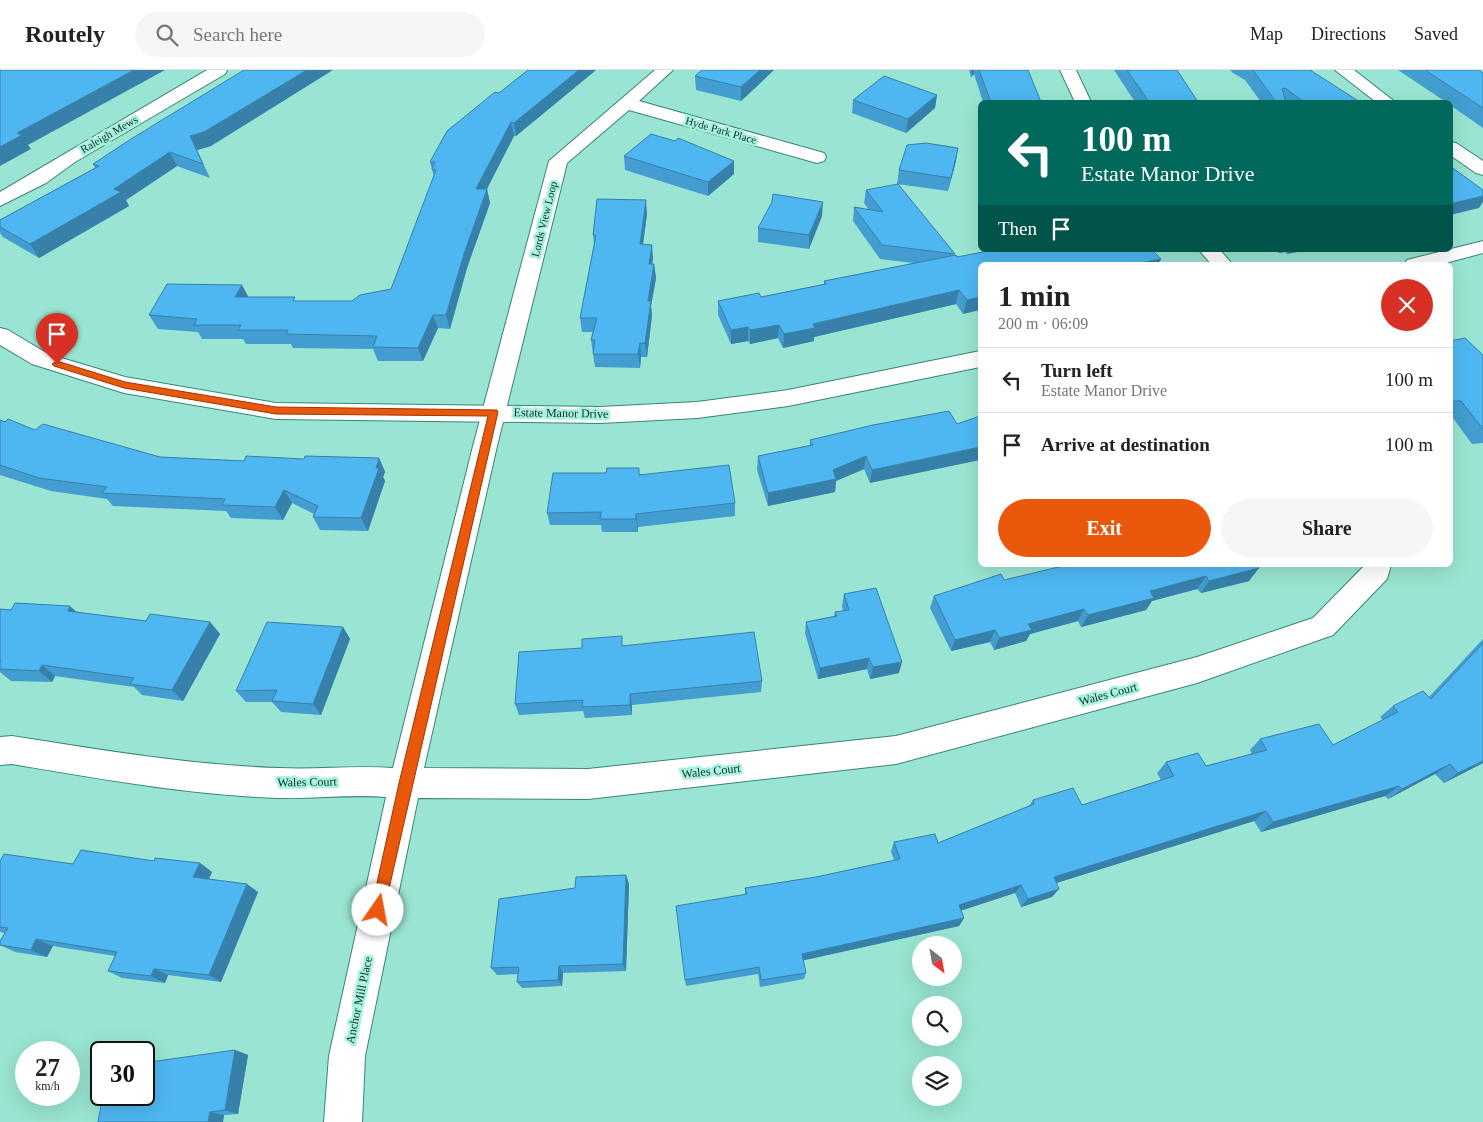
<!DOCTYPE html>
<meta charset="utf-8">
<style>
:root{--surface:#fff;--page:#f6f6f6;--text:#222;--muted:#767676;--line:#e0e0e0;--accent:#ea580c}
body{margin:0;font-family:Georgia,serif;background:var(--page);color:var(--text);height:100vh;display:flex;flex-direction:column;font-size:19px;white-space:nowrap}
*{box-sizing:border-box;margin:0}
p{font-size:16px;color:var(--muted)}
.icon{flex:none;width:28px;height:28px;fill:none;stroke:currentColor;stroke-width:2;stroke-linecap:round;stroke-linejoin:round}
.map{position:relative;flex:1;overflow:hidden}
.panel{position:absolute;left:978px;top:192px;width:475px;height:305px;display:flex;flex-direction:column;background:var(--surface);border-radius:8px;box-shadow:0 5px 20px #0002}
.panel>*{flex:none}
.top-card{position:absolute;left:978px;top:30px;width:475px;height:152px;border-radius:8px;box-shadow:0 5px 20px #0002;background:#00695c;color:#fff;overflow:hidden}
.needle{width:32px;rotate:149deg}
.controls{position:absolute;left:912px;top:866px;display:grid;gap:10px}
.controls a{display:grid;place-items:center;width:50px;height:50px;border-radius:50%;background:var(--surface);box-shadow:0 5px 20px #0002;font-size:25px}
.speed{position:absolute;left:15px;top:971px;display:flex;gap:10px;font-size:25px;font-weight:700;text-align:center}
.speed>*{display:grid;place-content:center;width:65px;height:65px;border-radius:50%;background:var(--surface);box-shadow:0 5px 20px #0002;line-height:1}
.speed small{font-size:12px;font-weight:400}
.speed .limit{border:2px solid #111;border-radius:8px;background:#fff;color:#111}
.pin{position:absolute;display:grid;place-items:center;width:42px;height:42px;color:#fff;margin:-51px -21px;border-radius:50% 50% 50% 0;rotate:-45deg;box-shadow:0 0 5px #0007}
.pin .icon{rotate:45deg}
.me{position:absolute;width:55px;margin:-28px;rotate:12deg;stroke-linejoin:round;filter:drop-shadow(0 0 4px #0008)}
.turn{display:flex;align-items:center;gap:18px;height:105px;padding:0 20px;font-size:22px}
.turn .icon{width:65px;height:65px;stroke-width:2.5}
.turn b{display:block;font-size:35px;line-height:42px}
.then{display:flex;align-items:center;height:48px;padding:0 20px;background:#0003;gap:10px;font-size:19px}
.round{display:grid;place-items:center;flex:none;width:52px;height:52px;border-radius:26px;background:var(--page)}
.headline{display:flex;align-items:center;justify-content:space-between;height:85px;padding:0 20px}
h1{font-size:30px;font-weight:800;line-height:38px}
.primary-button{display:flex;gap:10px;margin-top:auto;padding:10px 20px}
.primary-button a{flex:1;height:58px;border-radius:30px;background:var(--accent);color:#fff;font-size:20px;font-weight:800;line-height:58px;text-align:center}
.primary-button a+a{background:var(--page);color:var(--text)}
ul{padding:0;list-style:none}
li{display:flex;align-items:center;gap:15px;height:65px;padding:0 20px;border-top:1px solid var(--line)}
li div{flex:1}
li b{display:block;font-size:19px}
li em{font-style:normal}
header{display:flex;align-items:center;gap:30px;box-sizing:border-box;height:70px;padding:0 25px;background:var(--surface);border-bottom:1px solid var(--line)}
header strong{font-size:24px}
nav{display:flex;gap:28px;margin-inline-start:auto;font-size:18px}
.search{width:350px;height:45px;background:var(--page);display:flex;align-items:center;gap:12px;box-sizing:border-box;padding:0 18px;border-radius:28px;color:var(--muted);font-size:19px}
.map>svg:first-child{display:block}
</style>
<header>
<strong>Routely</strong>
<div class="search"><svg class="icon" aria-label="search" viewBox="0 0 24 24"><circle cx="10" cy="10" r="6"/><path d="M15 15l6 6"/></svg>Search here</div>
<nav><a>Map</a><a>Directions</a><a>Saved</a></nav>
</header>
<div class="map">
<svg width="1483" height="1052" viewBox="0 0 1483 1052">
<rect width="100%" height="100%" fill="#99e4d2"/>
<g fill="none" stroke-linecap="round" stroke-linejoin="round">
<!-- street casing -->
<g stroke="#3a8575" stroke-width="2">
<path id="street" d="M207,0H227L225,4L75,92L46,113L0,136V122Z
M655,0H673L639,31L824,83L826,87L824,91L817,93L629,40L567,93L497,376L424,698L588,699L896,666L1197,587L1313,548L1365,495H1391L1387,509L1333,565L1197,613L896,694L588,729L418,728L365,986L362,1052H324L329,986L386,727C351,724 315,729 280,728C189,725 101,709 12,694L0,695V667L12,666C102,680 188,695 279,698C317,700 355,695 393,698L473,376L549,91Z
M1060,0H1076L1091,32H1075Z
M1335,0H1354L1395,32H1376Z
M1450,72L1456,73L1483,91V105L1476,103L1450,85Z
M1199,180H1220L1233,195H1212Z"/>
</g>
<!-- secondary casing -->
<g stroke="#3a8575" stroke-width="2">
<path id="secondary" d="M1483,171V183L1438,195H1404L1407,190Z
M0,258L8,260L48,284L125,307L276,333L600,337L697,332L788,320L980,281V297L788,336L697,348L600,353L276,349L124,323L32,294L0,275Z"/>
</g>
<!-- street -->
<use href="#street" fill="#fff" fill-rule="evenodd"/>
<!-- secondary -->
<use href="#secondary" fill="#fff" fill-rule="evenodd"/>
</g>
<!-- wall -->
<path fill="#439dd0" d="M528,0H596L516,66H514L487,119L490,133L467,198L450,259L438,258L423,291H378L373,279L293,278L291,274H246L243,269H202L198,262L158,259L149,245L248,227L296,231H352L391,219L434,107L430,92L499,23Z
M774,0L741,31L696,20L695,6Z
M969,0H1028L1041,32H983L974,4L971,7Z
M1114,0H1177L1198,32H1135Z
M1230,0H1310L1360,32H1261L1245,10L1233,3Z
M1398,0H1479L1483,3V58L1450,35V32H1446Z
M937,25L935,38L906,63L852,43L853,30Z
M211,76L197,80L210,108L177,96L126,130L129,136L39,188L3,167L0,163V150L95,98L93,94Z
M624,86L734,104L708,126L625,100Z
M956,91L948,121L897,114L899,100Z
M866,120L957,187L1155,180L1154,182L1161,189L1158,195H980L963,244L956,234L814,267V271L783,278L778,268L750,274L748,271L731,274L718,245V231L761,227L824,214V211L914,193L880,189L853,151L854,137L869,140L864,133Z
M647,144L643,175L653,188L652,194H654L656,208L651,236L652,245L647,287H641L640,298L595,297L591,270L593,262H582L580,248L594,175L593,165Z
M822,146L809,179L758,172V158Z
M1276,180H1307L1287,184L1285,182L1279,183Z
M1450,271L1483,285V373L1472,374L1450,344Z
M949,341L870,413L864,399L836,411L835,422L768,436L757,400L758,386L810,375V370Z
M0,350L35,360L160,387L244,391L304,389L379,388L385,402L383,407L385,411L368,461L320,460L313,447L314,444L292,433L283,450L231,448L226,441L113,436L107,429L51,421L0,405Z
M640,404L735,433V446L638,457V462H602L601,455H550L547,443Z
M1256,495L1249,511L1201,523L1197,519L1152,531L1146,540L1081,557L1078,551L1030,564L1026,571L994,580L990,572L951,581L930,538L934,526L1004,510Z
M844,524L899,603L870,609L867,599L818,609L805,563L806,552L834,546L835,542L843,541L842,536Z
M0,539L77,542L146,551L210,552L220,564L183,631L142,625L134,617L55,606L52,612L11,611L0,602Z
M343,557L350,569L321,645L281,642L272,632H246L236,621Z
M1483,569V693L1444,713L1435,704L1388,729L1385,726L1261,762L1254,751L1056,813L1052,827L1021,837L1015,823L961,840L964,848L959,856L803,890L806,903L804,909L760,917L758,904L686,916L685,910L745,825V818L816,807L894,790L891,781L894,772L938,773L1029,736L1033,730L1082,735L1161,710L1157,703L1166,692L1206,696L1252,684L1250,680L1260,669L1333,675L1383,650L1380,647L1393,636L1429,627Z
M623,575L762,611L761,622L632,635V645L585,648L583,641L519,645L515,634Z
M0,791L73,794L154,791L200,793L212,802L209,809L258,822L221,912L168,905L165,913L122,908L108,901L115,886L53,876L47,887L15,882L0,875V871L5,863L0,862Z
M626,805L629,814L626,901L563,903L562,916L522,918L517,912L518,904L497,905L491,898L575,818Z
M235,980L248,985L238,1044L224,1045L223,1052H98Z"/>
<!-- shaded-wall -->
<path fill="#3780a9" d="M134,0H165L28,75L31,79L0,96V77L17,63Z
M307,0H333L211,76L197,80L190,66Z
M579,0H596L516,66L514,53Z
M760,0H774L741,31V17Z
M972,0H974V4L971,7Z
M937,25L935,38L906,63L908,49Z
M511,52L514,66L480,132L476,119Z
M958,78L956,91L948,121L951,108Z
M170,82L177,96L126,130L129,136L39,188L30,174Z
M734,91V104L708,126V112Z
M487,119L490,133L467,198L450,259L446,245L464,184Z
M1483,126V132L1479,138L1450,145V134Z
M646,130L647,144L641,188L640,174Z
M823,132L822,146L809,179V165Z
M652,175L653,188L650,208L649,194Z
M1152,180H1155L1150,191L1161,189L1158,195H1130Z
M1281,180H1286L1285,182L1279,183Z
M1289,180H1307L1287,184Z
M654,194L656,208L651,236L652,245L647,287L645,273L648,231Z
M242,215L249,228L235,227Z
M959,220L956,234L814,267V271L783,278L784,264L813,254Z
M980,227V240L963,244L967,230Z
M433,245L438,258L423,291L418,278Z
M779,255L778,268L750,274V260Z
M748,257V271L731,274V260Z
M640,273L641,287L640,298L638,284Z
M980,377V390L870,413L872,400Z
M866,386L864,399L836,411L835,422L768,436V423L833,400Z
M379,388L385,402L383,407L385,411L368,461L361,448Z
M284,420L292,433L283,450L275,437Z
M636,444L638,457V462L636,449Z
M1259,498L1249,511L1201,523L1209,511Z
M1206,506L1197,519L1152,531L1146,540L1081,557L1088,545L1150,521Z
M70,536L83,548L68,541Z
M1084,539L1078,551L1030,564L1026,571L994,580L999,568L1028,554Z
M210,552L220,564L183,631L172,620Z
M343,557L350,569L321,645L313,634Z
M995,560L990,572L951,581L955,570Z
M869,588L867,599L818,609L820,598Z
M902,592L899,603L870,609L873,597Z
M42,595L55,606L52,612L39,601Z
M630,624L632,635V645L630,635Z
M1483,691V693L1444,713L1458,703Z
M1450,694L1435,704L1388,729L1402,719Z
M1399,716L1385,726L1261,762L1273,752Z
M1266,741L1254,751L1047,816L1054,807Z
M200,793L212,802L206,816L193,807Z
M626,805L629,814L626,901L623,894Z
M247,814L258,822L221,912L209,905Z
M1021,815L1015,823L954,843L959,835Z
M1059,819L1052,827L1021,837L1028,829Z
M964,848L959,856L801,891L802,884Z
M36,869L53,876L47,887L31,880Z
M559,896L563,903L562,916L558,910Z
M154,899L168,905L165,913L151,906Z
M235,980L248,985L238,1044L225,1040Z
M210,1042L224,1045L223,1052H208Z"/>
<!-- building -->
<path fill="#4eb7f2" stroke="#3780a9" d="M0,0H134L17,63L22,65L0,77Z
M244,0H307L204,62L190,66L203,94L170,82L114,119L121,122L30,174L0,157V150L99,96L93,94L131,69Z
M528,0H579L514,53L511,52L476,119H487L464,184L446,245H433L418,278L373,277L377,266L286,264L288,260H238L241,255H194L197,249L149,245L167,214L242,215L235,227H295L293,231H352L360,225L391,219L436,100L432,99L435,92H430L447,61L495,22L499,23Z
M702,0H760L741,17L695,6Z
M979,0H1028L1041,32H991Z
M1127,0H1177L1198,32H1149Z
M1253,0H1310L1360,32H1304L1285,18L1282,19L1286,32H1276Z
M1425,0H1479L1483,3V38Z
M884,6L937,25L908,49L853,30Z
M651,64L675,71L678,68L734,91L708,112L624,86Z
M926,73L958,78L951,108L899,100L907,75Z
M1450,96L1483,120V126L1450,134Z
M898,114L955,184L882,175L854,137L883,142L866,120Z
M773,124L823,132L809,165L758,158L772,132Z
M597,129L646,130L640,174L652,175L649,194H654L648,231H651L645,273H640L638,284H593L595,270H591L597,248H580L596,165H593Z
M993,180H1152L1161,189L1130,195H980V227L967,230L959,220L813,254L815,258L784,264L779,255L750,260L748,257L731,260L718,231L759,223L761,227L826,214L824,211L956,185L957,187Z
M1465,268L1483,285V359L1461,331H1452L1450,329V271Z
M949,341L957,354L980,346V377L872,400L866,386L833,400L836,409L768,423L758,386L813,375L810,370L873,355Z
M8,349L35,360L43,354L160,387L244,391L246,386L304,389L305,386L379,388L376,398H379L361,448L313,447L318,436L284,420L275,437L222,435L225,429L102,423L107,417L39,408L0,395V350L5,352Z
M729,395L735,433L636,444V449H600L601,442L547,443L553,403H606L607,398H639V405Z
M1067,495H1256L1259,498L1209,511L1206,506L1150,521L1154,528L1088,545L1084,539L1028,554L1032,560L999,568L995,560L955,570L934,526L1001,504L1004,510Z
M876,518L902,592L873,597L869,588L820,598L806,552L837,546L835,542L849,540L844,524Z
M15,533L70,536L68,541L146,551L150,544L210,552L172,620L130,614L134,608L42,595L39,601L0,599V593L1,591H0V539L11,540Z
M267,552L343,557L313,634L272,631L277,620L236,621Z
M754,562L762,611L630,624V635L582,637L583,630L515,634L519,582L582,578V569L622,566V576Z
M1483,573V691L1458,703L1450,694L1402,719L1399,716L1273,752L1266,741L1054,807L1059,819L1028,829L1021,815L959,835L964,848L802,884L806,903L761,910L759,897L685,910L676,836L747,824L745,818L816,807L900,789L894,772L935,764L938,773L1034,734L1033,730L1073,718L1082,735L1174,706L1166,692L1198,683L1206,696L1267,680L1260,669L1319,654L1333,675L1398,642L1393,636L1423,621L1431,629Z
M81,780L154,791L155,788L200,793L193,807L247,814L209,905L154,899L151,906L108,901L117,882L36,869L31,880L0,875V871L8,858L0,857V791L4,784L73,794Z
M626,805L623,894L559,896L558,910L517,912L519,897L491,898L499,829L575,818L576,807Z
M235,980L225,1040L210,1042L208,1052H98L103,1025H144V1000L148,999L150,992Z"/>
<!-- route -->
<path fill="#ea580c" stroke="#983908" d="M57,291L125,312L276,337L497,340L498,342L383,845L378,848L373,845L371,840L399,713L488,346L276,344L124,318L54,296L52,294Z"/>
<g text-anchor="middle" stroke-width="5" stroke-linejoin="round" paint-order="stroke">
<!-- far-street labels -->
<g font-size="11" fill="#0f2f28" stroke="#a6f2df">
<text transform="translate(721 60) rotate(16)" y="4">Hyde Park Place</text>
<text transform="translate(109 64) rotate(-30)" y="4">Raleigh Mews</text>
<text transform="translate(544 149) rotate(-76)" y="4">Lords View Loop</text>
</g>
<!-- street labels -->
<g font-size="12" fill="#0f2f28" stroke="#a6f2df">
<text transform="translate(561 343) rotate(1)" y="4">Estate Manor Drive</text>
<text transform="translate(1108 624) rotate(-15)" y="4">Wales Court</text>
<text transform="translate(711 701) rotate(-6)" y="4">Wales Court</text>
<text transform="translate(307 712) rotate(-1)" y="4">Wales Court</text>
<text transform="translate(359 930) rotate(-78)" y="4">Anchor Mill Place</text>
</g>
</g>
</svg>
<div class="controls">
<a><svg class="needle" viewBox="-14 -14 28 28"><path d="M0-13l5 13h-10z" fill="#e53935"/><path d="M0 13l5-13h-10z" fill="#767676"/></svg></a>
<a><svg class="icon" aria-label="search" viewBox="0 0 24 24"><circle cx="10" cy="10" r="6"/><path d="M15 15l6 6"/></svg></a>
<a><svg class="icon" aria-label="layers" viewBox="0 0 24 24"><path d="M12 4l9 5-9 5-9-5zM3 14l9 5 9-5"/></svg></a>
</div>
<div class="speed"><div>27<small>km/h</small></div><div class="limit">30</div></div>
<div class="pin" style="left:57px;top:294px;background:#d93025"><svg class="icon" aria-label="arrive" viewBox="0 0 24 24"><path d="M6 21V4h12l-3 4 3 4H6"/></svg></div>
<svg class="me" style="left:378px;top:840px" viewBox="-20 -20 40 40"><circle r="19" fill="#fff"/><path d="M0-13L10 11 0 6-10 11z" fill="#ea580c"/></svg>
<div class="top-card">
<div class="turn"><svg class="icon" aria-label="left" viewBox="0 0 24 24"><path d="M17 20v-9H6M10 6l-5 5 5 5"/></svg><div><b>100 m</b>Estate Manor Drive</div></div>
<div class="then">Then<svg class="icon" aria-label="arrive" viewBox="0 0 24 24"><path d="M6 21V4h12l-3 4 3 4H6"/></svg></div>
</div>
<section class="panel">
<div class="headline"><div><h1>1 min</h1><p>200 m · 06:09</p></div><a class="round" style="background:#d93025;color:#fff"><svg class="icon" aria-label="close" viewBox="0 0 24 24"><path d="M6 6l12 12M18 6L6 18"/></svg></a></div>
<ul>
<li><svg class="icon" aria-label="left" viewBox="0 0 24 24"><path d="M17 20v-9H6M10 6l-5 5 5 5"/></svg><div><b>Turn left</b><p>Estate Manor Drive</p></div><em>100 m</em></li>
<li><svg class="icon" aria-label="arrive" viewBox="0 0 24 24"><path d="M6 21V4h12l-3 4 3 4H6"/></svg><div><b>Arrive at destination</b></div><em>100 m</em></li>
</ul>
<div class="primary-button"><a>Exit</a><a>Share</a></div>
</section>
</div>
